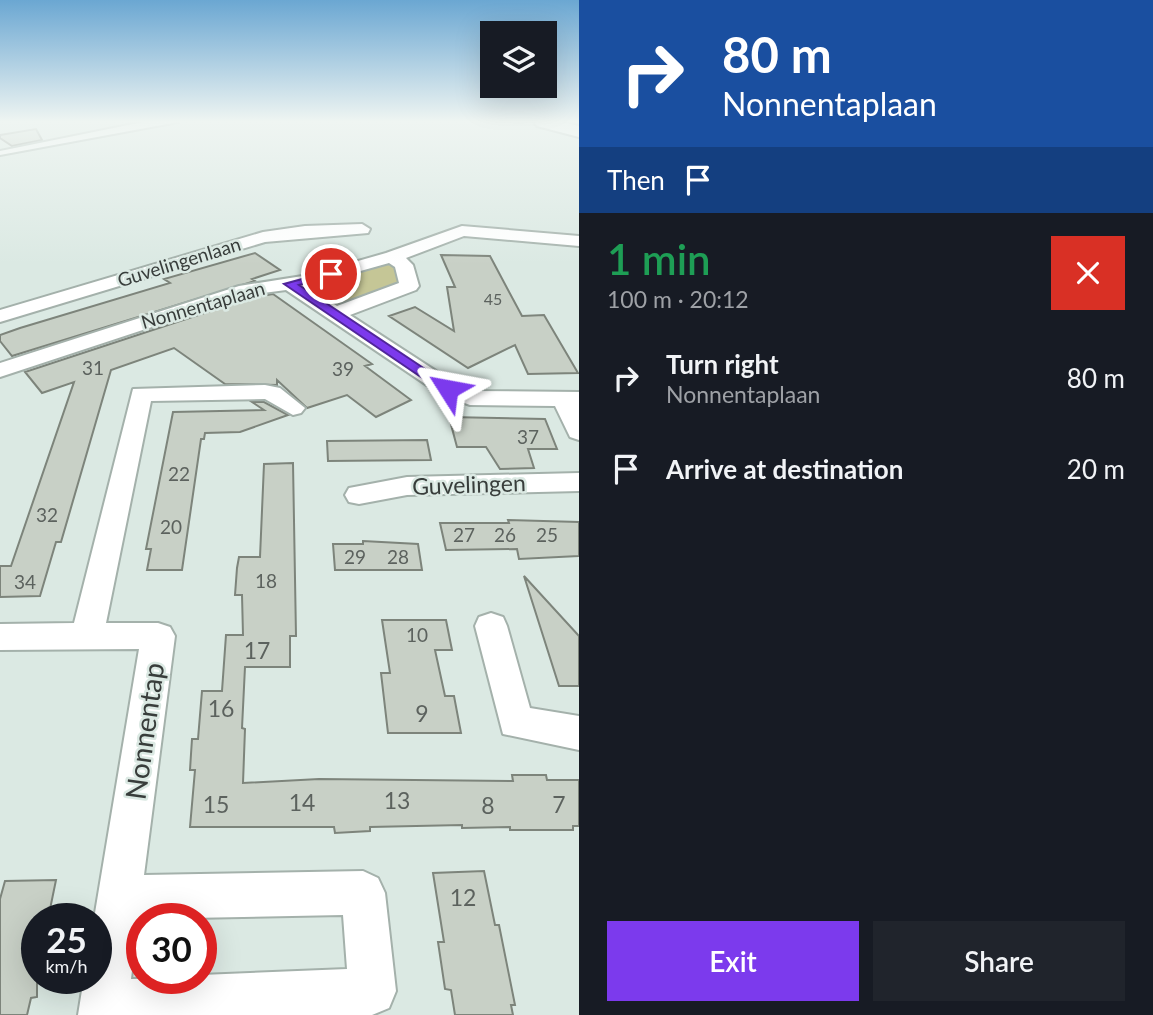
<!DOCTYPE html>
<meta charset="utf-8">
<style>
:root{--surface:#171b24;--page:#20242c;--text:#f1f3f6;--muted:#9ea1a6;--accent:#7c3aed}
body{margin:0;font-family:Lato,sans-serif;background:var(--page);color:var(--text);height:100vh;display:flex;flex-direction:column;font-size:26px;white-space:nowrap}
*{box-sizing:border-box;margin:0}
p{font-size:23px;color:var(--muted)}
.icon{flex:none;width:38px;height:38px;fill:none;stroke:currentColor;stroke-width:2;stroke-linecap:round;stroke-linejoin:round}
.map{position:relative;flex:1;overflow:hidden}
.side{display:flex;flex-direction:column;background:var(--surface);width:574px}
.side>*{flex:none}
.guide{background:#1a4fa0;color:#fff;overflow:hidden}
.fabs{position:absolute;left:480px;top:21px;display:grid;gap:14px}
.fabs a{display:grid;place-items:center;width:77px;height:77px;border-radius:0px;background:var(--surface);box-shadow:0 7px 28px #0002;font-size:35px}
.speed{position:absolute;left:21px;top:903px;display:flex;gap:14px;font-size:35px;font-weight:700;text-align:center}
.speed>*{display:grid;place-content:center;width:91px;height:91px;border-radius:50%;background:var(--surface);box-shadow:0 7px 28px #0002;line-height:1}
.speed small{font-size:18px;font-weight:400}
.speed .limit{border:10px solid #d22;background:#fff;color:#111}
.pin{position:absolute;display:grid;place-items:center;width:60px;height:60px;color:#fff;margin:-30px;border:4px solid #fff;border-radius:50%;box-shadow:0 2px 7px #0007}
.me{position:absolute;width:77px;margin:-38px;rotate:304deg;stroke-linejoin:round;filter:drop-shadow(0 0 5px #0008)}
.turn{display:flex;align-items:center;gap:24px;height:147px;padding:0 28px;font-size:32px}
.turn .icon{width:91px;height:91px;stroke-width:2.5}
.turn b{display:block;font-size:49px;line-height:60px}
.then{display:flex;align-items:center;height:66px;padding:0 28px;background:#0003;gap:14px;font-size:26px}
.round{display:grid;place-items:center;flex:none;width:74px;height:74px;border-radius:0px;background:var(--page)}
.summary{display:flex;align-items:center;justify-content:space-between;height:119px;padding:0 28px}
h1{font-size:42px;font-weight:600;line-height:52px;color:#1e9e55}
.button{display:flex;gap:14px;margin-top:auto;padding:14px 28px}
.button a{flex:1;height:80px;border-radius:0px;background:var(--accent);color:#fff;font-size:28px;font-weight:600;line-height:80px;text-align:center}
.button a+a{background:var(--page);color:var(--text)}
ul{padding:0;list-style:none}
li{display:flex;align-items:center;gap:21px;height:91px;padding:0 28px}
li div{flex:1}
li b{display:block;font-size:26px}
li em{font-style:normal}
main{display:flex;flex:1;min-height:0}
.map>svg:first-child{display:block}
</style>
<main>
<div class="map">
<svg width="579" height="1015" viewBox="0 0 579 1015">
<rect width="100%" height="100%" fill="#dbe9e3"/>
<!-- green -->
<path fill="#c5c696" d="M385,264L398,268L400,284L337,307L318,296L321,284Z"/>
<!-- building -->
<path fill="#c8d0c6" stroke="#7d847b" stroke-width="2" d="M36,129L42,140L12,146L0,138V135Z
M255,253L280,270L252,279L255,281L12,356L0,341V335L20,328L170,283L164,279Z
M441,255L490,256L522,316L544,315L578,373L528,374L515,345L468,368L389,316L415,307L454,331L447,287H455Z
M273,294L372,364L365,366L411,400L376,417L347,395L307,408L277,380V385L225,384L174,348L111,370L61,542H56L40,596L0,597V566H11L74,382L42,393L25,372L250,298Z
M252,402H264L288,415L240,432L205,433L204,439H201L182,570H147L151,549H146L173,412L264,410Z
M449,417L545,419L557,449H528L534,468L500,469L486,447H457Z
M427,440L431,460L328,461L327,441Z
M293,463L296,636H290V667H245L242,728L245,729L243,783L319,779L513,781L512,775H546L547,780H579V826H573V830H510V827L462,828V825L370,827V831L335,833L334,827H190L195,770H190L191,754L192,739H198L202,691H222L226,635H243L242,595H235L237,568L239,557H260L264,464Z
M508,520L579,522V556L519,559L517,549L446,550L440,523H509Z
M363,541L418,544L422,570H335L333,544H363Z
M524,576L579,636V686H559Z
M382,620H446L452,650H435L445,696H454L461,733H388L381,673H390Z
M484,871L495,925H499L515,1005H511L513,1015H455L451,990L445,989L438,942H444L433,873Z
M56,880L48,919H37V997L31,998L27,1015H0V899L5,881Z"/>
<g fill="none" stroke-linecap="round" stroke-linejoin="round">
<!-- lane casing -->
<g stroke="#a4b1ab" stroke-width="4">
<path id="lane" d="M143,122H178L0,155V151Z"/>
</g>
<!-- street casing -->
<g stroke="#a4b1ab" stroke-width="4">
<path id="street" d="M362,224L370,229L368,233L265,242L0,322V310L263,232L305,226Z
M462,226L579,236V246L464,236L406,258L413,265L419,286L416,290L350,315L456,384L473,391L579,392V440L570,437L555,406L470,405L440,394L286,290L249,295L0,377V363L239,286L309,275L386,253ZM389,263L395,267L399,283L337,306L307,286Z
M265,385L280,388L305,408L301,413L293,415L265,399L151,401L106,623H158L170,627L175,636L144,875L363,871L378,878L385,893L396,991L389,1008L372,1015H78L84,978H96L94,919L139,649L0,650V624L74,623L133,389ZM343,915L347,969L201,975V978L131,979L138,919Z
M579,473V491L407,495L359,504L349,502L345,495L349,488L407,477Z
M491,613L503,617L507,626L530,708L579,716V750L503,734L475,626L479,617Z"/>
</g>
<!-- secondary casing -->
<g stroke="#a4b1ab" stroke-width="4">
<path id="secondary" d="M534,122H562L579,126V137L537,126Z"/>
</g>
<!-- lane -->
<use href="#lane" fill="#fff" fill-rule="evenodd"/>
<!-- street -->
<use href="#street" fill="#fff" fill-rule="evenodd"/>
<!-- secondary -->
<use href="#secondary" fill="#fff" fill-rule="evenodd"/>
</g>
<!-- sky -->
<linearGradient id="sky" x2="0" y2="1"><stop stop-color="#6ba7d2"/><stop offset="0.46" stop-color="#eff5f2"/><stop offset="1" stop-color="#eff5f2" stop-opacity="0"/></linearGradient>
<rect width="579" height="264" fill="url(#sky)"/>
<!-- route -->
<path fill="#7c3aed" stroke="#51269a" stroke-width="2" d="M331,271L337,274L335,277L299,285L452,387V392H443L284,284Z"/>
<g text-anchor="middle" stroke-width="5" stroke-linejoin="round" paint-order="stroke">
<!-- far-number labels -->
<g font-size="16" fill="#5c625e">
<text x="493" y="305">45</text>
</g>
<!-- far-street labels -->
<g font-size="19" fill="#383d3b" stroke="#dbe9e3">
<text transform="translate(179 262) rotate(-17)" y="7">Guvelingenlaan</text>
<text transform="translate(203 305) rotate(-16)" y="7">Nonnentaplaan</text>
</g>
<!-- number labels -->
<g font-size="19" fill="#5c625e">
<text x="93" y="375">31</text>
<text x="343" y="376">39</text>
<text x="528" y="444">37</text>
<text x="179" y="481">22</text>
<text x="47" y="522">32</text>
<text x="171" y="534">20</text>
<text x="464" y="542">27</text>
<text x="505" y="542">26</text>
<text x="547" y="542">25</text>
<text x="355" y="564">29</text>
<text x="398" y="564">28</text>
<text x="266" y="588">18</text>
<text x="25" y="589">34</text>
<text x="417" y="642">10</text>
</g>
<!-- street labels -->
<g font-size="23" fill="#383d3b" stroke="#dbe9e3">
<text transform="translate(469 485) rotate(-2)" y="8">Guvelingen</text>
</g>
<!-- near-number labels -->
<g font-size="23" fill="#5c625e">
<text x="257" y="659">17</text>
<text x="221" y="717">16</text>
<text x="422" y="722">9</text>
<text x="397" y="809">13</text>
<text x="302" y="811">14</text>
<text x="216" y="813">15</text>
<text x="559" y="813">7</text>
<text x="488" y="814">8</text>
<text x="463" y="906">12</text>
</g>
<!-- near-street labels -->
<g font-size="28" fill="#383d3b" stroke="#dbe9e3">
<text transform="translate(145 731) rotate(-82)" y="10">Nonnentap</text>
</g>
</g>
</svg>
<div class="fabs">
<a><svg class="icon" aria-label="layers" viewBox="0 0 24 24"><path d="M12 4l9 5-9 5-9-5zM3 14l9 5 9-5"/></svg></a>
</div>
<div class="speed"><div>25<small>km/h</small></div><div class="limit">30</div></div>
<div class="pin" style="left:331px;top:274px;background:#d93025"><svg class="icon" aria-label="arrive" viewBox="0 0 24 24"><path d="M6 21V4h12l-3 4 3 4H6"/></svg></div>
<svg class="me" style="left:448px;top:389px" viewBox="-20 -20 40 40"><path d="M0-17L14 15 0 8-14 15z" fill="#7c3aed" stroke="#fff" stroke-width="4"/></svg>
</div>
<section class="side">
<div class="guide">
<div class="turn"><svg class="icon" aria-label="right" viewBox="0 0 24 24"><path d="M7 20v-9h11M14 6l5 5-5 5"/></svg><div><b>80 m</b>Nonnentaplaan</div></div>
<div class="then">Then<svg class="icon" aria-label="arrive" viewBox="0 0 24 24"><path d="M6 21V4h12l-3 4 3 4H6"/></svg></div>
</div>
<div class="summary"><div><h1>1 min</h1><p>100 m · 20:12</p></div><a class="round" style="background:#d93025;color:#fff"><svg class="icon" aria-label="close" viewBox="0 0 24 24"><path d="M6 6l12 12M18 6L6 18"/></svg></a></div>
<ul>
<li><svg class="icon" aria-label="right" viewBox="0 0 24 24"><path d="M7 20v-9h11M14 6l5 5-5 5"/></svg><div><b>Turn right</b><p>Nonnentaplaan</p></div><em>80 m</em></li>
<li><svg class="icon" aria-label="arrive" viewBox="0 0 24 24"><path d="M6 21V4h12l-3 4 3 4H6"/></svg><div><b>Arrive at destination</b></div><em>20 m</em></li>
</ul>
<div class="button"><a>Exit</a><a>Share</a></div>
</section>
</main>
